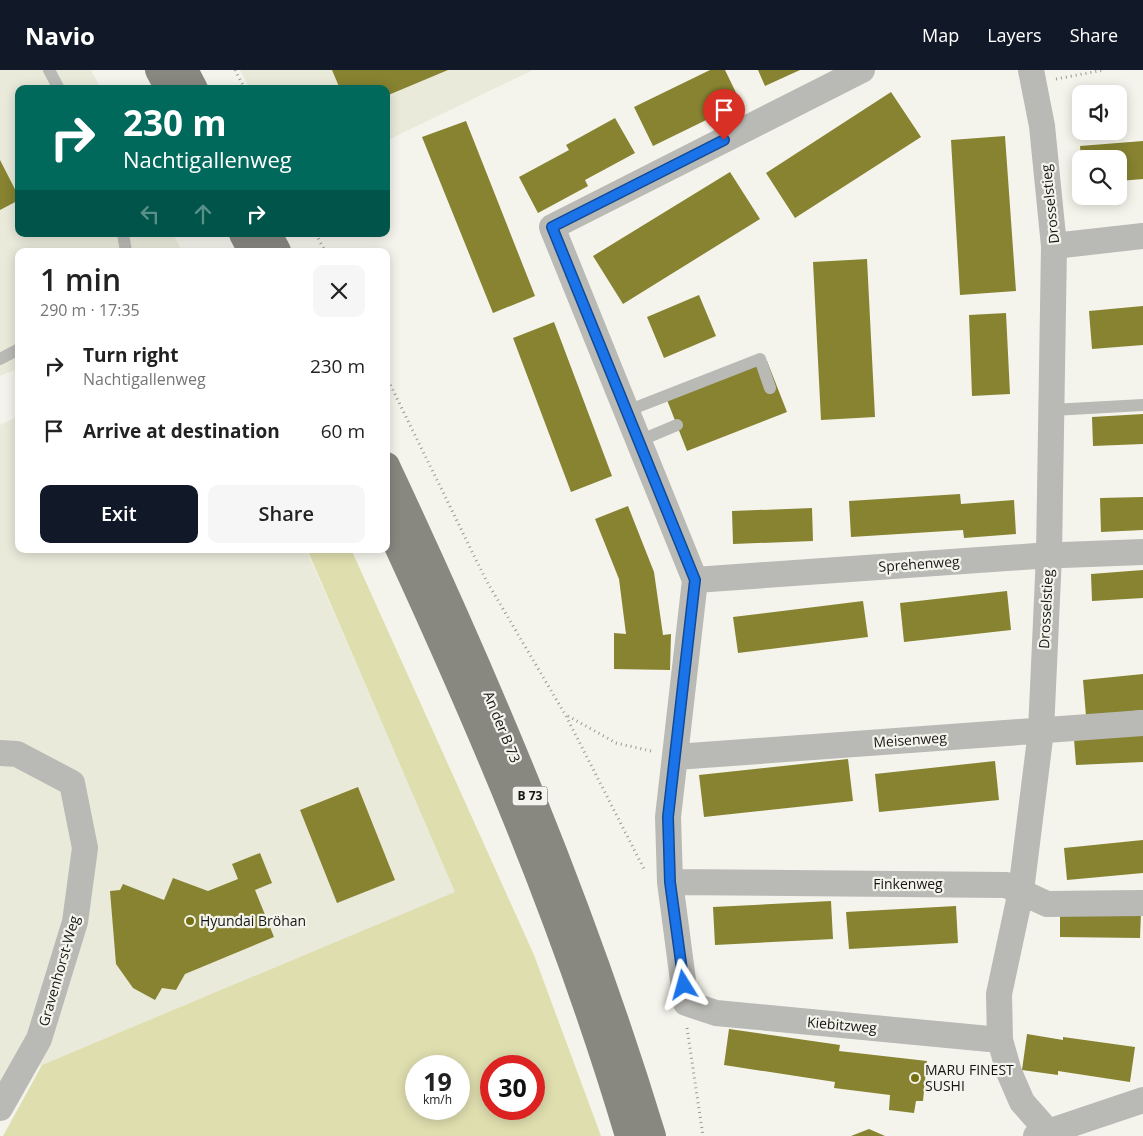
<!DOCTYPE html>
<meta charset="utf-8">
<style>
:root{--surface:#fff;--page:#f6f6f6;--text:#222;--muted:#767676;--accent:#111827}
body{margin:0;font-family:"Open Sans",sans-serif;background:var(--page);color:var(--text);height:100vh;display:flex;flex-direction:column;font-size:19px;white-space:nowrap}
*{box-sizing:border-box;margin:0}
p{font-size:16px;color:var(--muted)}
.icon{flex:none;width:28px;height:28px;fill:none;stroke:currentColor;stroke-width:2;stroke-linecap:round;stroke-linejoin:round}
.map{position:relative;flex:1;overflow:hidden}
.drawer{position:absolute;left:15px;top:178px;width:375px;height:305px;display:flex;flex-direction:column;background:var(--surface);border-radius:10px;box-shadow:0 2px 12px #0003}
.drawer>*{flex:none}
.top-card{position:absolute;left:15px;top:15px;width:375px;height:152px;border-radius:10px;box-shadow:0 2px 12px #0003;background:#00695c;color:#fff;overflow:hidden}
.buttons{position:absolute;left:1072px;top:15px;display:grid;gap:10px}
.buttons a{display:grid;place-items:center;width:55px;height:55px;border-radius:10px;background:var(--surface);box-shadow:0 2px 12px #0003;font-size:25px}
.speed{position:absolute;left:405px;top:985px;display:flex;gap:10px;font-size:25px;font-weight:700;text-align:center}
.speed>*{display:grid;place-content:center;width:65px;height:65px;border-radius:50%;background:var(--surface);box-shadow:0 2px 12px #0003;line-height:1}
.speed small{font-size:12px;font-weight:400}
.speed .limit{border:8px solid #d22;background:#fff;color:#111}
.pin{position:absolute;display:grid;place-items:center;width:42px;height:42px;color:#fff;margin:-51px -21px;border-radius:50% 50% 50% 0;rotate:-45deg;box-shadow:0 0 5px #0007}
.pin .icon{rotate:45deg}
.me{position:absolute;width:55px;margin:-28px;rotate:352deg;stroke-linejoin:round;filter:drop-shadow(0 0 4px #0008)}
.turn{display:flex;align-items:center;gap:18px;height:105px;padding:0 25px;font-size:22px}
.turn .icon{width:65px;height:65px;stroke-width:2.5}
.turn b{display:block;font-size:35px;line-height:42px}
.lanes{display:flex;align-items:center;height:48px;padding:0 25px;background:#0003;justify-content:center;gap:25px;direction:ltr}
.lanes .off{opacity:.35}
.round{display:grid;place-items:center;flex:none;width:52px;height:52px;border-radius:10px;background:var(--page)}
.headline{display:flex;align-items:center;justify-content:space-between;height:85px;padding:0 25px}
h1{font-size:30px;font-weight:600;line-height:38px}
.cta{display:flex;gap:10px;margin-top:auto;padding:10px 25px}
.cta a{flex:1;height:58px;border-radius:10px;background:var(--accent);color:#fff;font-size:20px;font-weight:600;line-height:58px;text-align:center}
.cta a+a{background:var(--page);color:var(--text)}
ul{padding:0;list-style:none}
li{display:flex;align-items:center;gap:15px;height:65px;padding:0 25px}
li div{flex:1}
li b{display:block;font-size:19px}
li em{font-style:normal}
header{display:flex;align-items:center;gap:30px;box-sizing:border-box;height:70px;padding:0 25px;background:var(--accent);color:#fff}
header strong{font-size:24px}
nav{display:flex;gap:28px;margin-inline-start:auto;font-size:18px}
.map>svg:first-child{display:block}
</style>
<header>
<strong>Navio</strong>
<nav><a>Map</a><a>Layers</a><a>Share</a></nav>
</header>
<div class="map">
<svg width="1143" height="1066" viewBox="0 0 1143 1066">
<rect width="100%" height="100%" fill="#f4f4ec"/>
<!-- built -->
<path fill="#eaeadb" d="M0,0H91L101,19H19V164H173L182,181H19V298L0,306Z
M240,0H533L386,71V19H250Z
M19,346V479H306L456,822L0,1013V355Z"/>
<!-- green -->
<path fill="#dfdeaf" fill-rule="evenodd" d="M307,479H351L534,885L601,1066H3L42,995L455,822ZM416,996H459V1039H416ZM491,996H534V1039H491Z"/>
<!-- building -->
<path fill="#878331" d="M332,0H448L386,26V19H340Z
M710,0H725L741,33L653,76L634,37Z
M758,0H800L765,16Z
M891,22L921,67L795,148L766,103Z
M615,48L635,83L585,110L588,116L538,143L519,107L569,80L566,75Z
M466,51L535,226L493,243L422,67Z
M1005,66L1016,221L960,225L951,70Z
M1143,71V109L1119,111V89H1081L1080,76Z
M0,90L19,127V130L0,140Z
M730,102L760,149L623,234L593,186Z
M867,189L875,347L821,350L813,192Z
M699,225L716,266L664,288L647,247Z
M1143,236V275L1092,279L1089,241Z
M1006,243L1010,324L972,326L969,245Z
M554,252L612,406L571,422L513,268Z
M767,291L787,342L687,381L667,330Z
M1143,344V374L1093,376L1092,347Z
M960,424L961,434L1014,430L1016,464L964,468L963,460L851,467L849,431Z
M1143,427V460L1101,462L1100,428Z
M628,436L654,502L663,565L671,564L670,600L614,599V563L626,564L619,509L595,449Z
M812,438L813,471L733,474L732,441Z
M1143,500V528L1092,531L1091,504Z
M1007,521L1011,560L904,572L900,533Z
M863,531L868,567L738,583L733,547Z
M1143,604V640L1086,646L1083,610Z
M1143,665V692L1076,695L1074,669Z
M848,689L853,731L704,747L699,705Z
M995,691L999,730L879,742L875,704Z
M358,717L395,810L337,833L300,740Z
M1143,770V803L1067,810L1064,778Z
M260,783L272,813L255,820L274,867L185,904L176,920L162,918L155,930L133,918L116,894L110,821L120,820L123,814L164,830L173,808L208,821L238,809L232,794Z
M831,831L833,869L715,875L713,837Z
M956,836L958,873L849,879L846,842Z
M1060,841L1141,843L1140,868L1060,867Z
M729,959L840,975L839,981L927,991L923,1031H916L914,1043L889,1040L890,1025L834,1018L835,1012L724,995Z
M1027,964L1063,970V967L1135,977L1130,1012L1058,1001V1005L1022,1000Z
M869,1059L885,1066H851Z"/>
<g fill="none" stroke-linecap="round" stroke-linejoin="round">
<!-- path -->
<path stroke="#9a9a94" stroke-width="3" stroke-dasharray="1 4" stroke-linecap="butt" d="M235,0L245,19
M1056,9L1104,0
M1118,126L1119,136
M316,164L325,181
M386,306L486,510L566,646L645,801
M568,646L616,673L651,681
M687,958L703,1066"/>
<!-- service -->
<path stroke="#b9b9b5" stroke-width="12" d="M49,0L59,19
M123,164L126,181
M0,289L19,279
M1052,340L1143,335
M627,341L760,289L770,318
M639,371L677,355"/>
<!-- minor -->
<path stroke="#b9b9b5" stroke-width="26" d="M862,0L552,157L695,510L668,747L670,812L686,933L716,943L1000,970
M1031,0L1042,56L1054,176L1049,485L1041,661L1021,821L999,924L1000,970L1009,1002L1022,1032L1052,1066
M1054,176L1143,166
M695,510L1036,486L1143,482
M0,683L17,684L72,713L85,778L75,852L39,969L0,1038
M676,687L1143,653
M670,812L1006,815L1047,834L1143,833
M1036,1066L1143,1030"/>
<!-- primary -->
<path stroke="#888881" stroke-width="28" d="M159,0L169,19
M184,0L194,19
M243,164L252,181
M268,164L277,181
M386,396C488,613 582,836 652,1066
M386,450C479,650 566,854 629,1066"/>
</g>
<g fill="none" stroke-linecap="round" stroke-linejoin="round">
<!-- route casing -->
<g stroke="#114b97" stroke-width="12">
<path id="route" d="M684,915L670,812L668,747L695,510L552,157L724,70"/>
</g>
<!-- route -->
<use href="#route" stroke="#1a73e8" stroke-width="9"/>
</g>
<!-- markers -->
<g fill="#747011" stroke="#f4f4ec" stroke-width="2">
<circle cx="190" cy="851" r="5"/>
<circle cx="915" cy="1008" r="5"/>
</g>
<g text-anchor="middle" stroke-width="4.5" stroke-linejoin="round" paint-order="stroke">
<!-- shield labels -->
<rect fill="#f4f4ec" stroke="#595955" stroke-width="1" x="512.5" y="716.5" width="35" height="19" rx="4"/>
<g font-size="12" font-weight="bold" fill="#161614">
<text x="530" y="730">B 73</text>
</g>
<!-- street labels -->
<g font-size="14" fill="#161614" stroke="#f4f4ec">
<text transform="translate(1050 134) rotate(-96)" y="5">Drosselstieg</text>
<text transform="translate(919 494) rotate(-4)" y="5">Sprehenweg</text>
<text transform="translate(1046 539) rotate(-87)" y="5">Drosselstieg</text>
<text transform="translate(502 657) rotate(68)" y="5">An der B 73</text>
<text transform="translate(910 670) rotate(-4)" y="5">Meisenweg</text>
<text x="908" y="819">Finkenweg</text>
<text transform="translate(59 901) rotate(-74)" y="5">Gravenhorst-Weg</text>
<text transform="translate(842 955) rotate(5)" y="5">Kiebitzweg</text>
</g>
<!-- poi labels -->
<g font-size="14" fill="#161614" stroke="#f4f4ec" text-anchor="start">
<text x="200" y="856">Hyundai Bröhan</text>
<text x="925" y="1005">MARU FINEST<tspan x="925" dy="16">SUSHI</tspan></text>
</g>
</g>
</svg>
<div class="buttons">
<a><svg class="icon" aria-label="sound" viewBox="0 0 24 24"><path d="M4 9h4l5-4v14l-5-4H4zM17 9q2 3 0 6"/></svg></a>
<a><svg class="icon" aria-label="search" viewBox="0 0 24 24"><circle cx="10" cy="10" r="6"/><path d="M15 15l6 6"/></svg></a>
</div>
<div class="speed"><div>19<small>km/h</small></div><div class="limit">30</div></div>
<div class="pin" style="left:724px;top:70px;background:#d93025"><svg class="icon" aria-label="arrive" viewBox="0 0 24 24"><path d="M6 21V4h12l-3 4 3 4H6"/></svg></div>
<svg class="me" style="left:684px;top:915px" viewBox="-20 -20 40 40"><path d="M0-17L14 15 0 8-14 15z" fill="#1a73e8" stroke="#fff" stroke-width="4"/></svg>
<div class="top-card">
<div class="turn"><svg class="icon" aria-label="right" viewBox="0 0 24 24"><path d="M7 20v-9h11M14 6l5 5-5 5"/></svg><div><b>230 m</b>Nachtigallenweg</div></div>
<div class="lanes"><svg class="icon off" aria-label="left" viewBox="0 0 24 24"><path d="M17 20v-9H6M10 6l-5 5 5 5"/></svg><svg class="icon off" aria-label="ahead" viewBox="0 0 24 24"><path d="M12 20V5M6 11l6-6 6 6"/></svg><svg class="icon" aria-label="right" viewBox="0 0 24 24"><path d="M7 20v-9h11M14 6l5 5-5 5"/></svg></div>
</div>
<section class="drawer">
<div class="headline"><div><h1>1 min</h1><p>290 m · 17:35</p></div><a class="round"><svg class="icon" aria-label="close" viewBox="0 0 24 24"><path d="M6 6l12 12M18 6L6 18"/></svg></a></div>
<ul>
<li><svg class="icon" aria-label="right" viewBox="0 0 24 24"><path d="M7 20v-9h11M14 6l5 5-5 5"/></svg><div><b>Turn right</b><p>Nachtigallenweg</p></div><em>230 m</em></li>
<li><svg class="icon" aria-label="arrive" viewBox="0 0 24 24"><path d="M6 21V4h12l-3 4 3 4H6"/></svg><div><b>Arrive at destination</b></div><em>60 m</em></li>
</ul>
<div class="cta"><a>Exit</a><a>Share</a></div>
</section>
</div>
